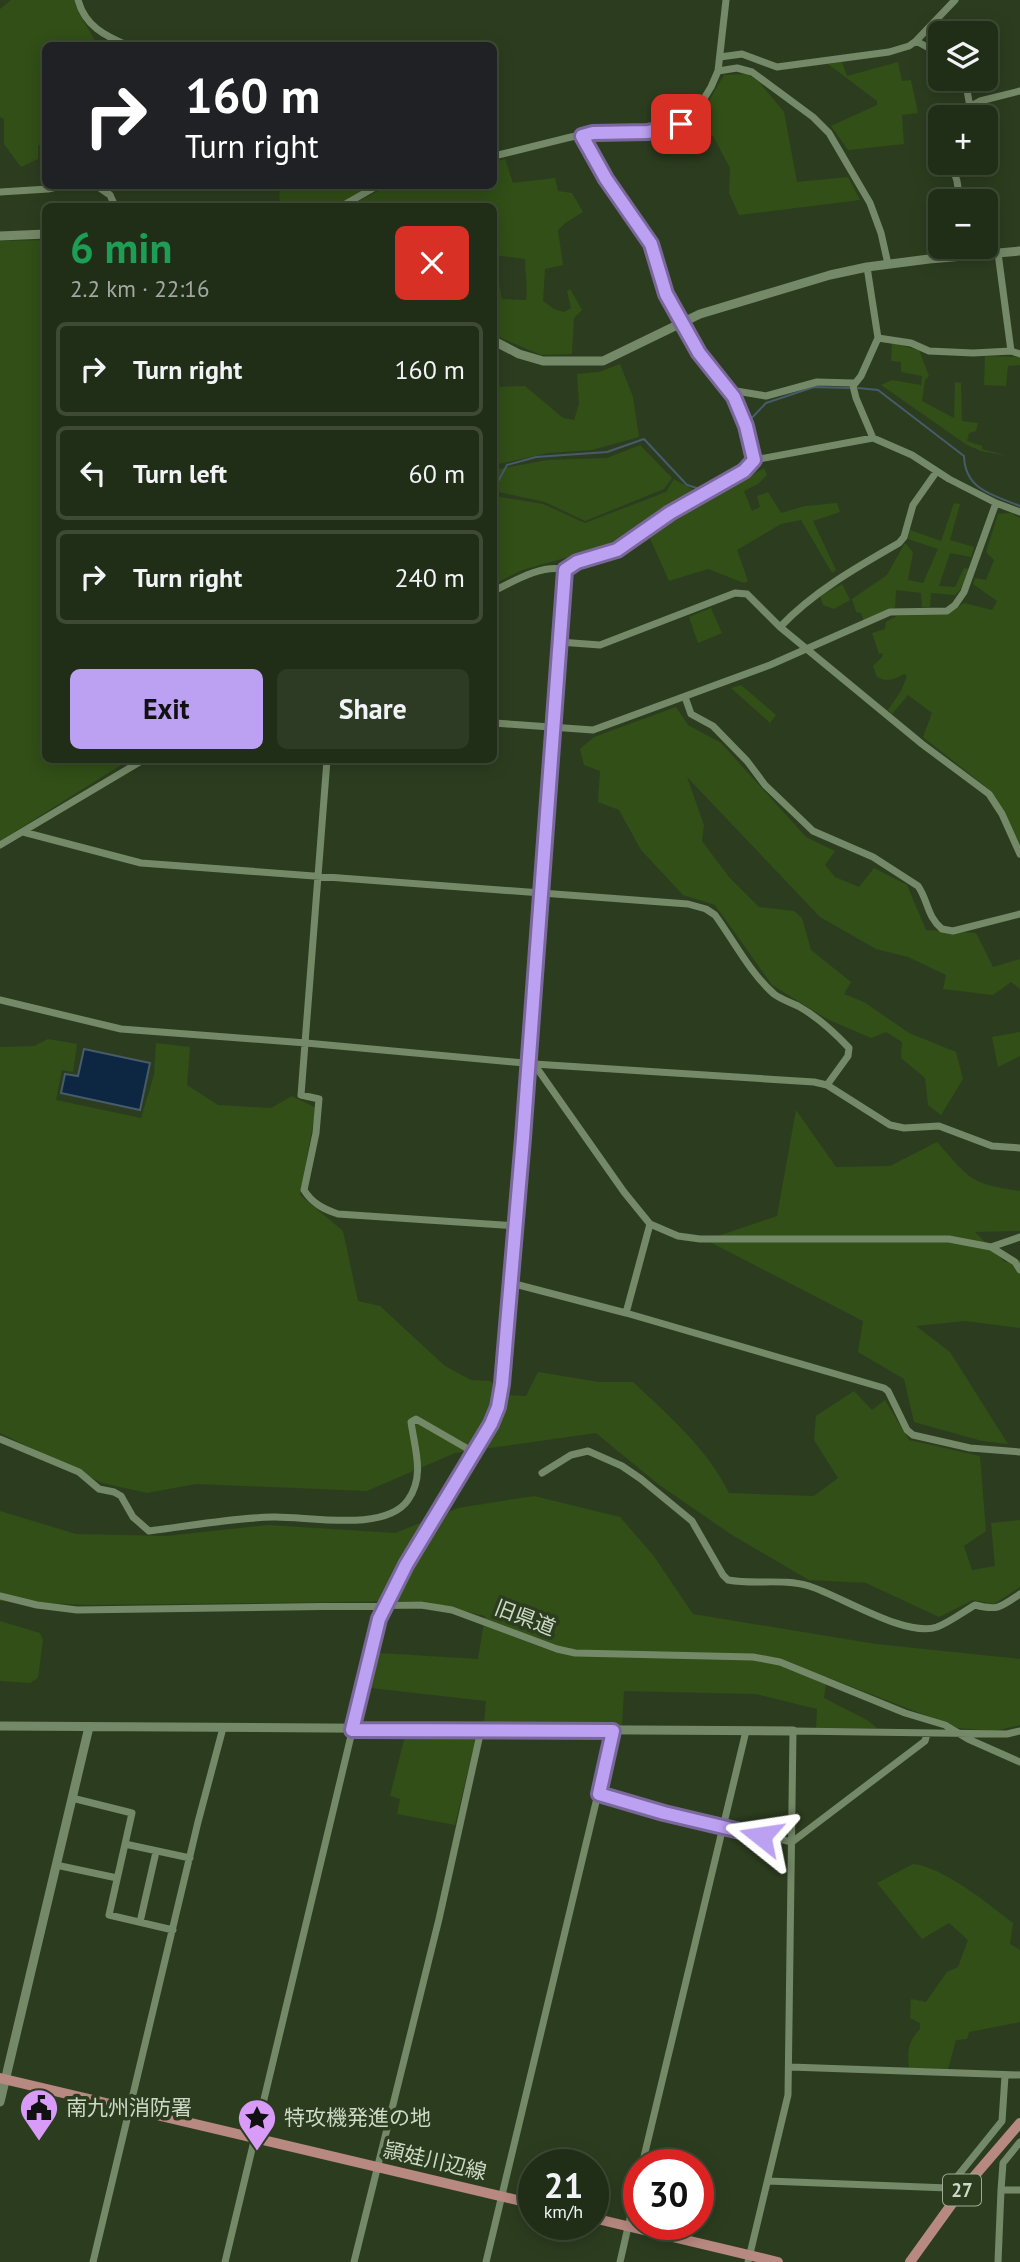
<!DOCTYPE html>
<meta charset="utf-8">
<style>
:root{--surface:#212e17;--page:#2d3a24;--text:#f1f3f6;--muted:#a2a8a1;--line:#3e4a36;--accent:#bca0f2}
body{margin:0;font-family:"PT Sans","Noto Sans JP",sans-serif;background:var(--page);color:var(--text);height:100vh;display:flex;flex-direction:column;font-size:26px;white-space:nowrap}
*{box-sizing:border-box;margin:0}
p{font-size:23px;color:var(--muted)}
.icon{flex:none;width:38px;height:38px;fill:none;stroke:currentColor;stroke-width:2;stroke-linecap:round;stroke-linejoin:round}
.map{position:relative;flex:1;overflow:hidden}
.details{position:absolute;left:42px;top:203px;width:455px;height:560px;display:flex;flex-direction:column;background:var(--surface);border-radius:10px;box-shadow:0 4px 18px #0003,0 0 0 2px var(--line)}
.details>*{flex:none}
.guide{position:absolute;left:42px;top:42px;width:455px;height:147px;border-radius:10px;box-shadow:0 4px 18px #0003,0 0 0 2px var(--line);background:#202124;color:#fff;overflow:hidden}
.buttons{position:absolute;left:928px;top:21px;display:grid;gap:14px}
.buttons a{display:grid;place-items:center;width:70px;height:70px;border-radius:10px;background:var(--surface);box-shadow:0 4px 18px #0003,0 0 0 2px var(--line);font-size:35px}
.speed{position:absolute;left:518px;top:2149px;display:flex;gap:14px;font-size:35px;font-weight:700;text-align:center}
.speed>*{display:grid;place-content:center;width:91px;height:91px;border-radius:50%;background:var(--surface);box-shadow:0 4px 18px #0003,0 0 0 2px var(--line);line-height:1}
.speed small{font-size:18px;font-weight:400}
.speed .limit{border:10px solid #d22;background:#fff;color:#111}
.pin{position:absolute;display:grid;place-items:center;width:60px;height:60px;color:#fff;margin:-30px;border-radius:14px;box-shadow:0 4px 10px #0006}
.me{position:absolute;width:77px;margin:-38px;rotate:285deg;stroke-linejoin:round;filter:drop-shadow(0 0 5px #0008)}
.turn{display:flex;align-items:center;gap:24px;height:147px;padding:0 28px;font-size:32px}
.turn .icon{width:91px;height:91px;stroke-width:2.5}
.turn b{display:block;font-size:49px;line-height:60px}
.round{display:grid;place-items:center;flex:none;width:74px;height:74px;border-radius:10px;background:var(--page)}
.head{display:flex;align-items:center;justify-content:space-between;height:119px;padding:0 28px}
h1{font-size:42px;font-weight:800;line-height:52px;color:#1e9e55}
.button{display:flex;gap:14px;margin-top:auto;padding:14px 28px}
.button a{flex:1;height:80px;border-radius:10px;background:var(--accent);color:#111;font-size:28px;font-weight:800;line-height:80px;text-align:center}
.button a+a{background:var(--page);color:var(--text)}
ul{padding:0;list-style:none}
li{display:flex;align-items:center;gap:21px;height:94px;margin:0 14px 10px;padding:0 14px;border:4px solid var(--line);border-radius:10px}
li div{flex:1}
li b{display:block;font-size:26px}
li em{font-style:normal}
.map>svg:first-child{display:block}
</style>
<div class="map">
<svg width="1020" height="2262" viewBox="0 0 1020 2262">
<rect width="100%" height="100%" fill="#2c3d1f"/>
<!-- green -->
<path fill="#314f17" d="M11,0H74C79,17 90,29 97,45L46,46L45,146L38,145V159L21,167L4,144V119L0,117V9Z
M842,62L847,76L898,62L902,81L911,80L918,113L902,115L904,144L848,150L831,126L877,105V101L828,64Z
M748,74L760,83L784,112L797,182L848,177L860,200L739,215L729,193L730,168L713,136L682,146L678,138L664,136V132L684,129L700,116L724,75Z
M505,159L513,183L555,178L558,191L572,193L583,212L565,223L558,230L563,265L545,269L543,301L554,309L564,312L571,308L567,291L570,289L582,310L574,318L572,354L541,355L494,335V284H499L502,299L526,300C528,285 525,274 525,259L494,255V206H349L388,186H494V162Z
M279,186H372L336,206H280Z
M45,240L46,760H129L0,841V241Z
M892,343L919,350L929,376L925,380L922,401L954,418L955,382L961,383L962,421L978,423L976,431L969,433L967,441L982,446V449L1008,456L981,451L967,445L881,385L892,380L921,385L922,376L901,372V362L891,361Z
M985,356L1020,357V365L1008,366L1006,386L984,385Z
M620,364L633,397L639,437L592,450L548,453L494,465V387L525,386L563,418L574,420L579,404L577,374L599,372Z
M640,445L672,478L664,489L585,521L545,502L494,491V470L547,460L607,458Z
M764,468L767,475L758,484L744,491L752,511L760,507L757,496L768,492L781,513L805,506L837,503L840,512L813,521L836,570L832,573L801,520L781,524L737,550L748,581L744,583L708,569L669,581L648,534Z
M674,479L697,492L601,548L522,570L494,584V496L543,504L585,523L666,492Z
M954,503L960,504L950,540L974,547L971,557L950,553L939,586L955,587L964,568L969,569L961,589L955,595L931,593L930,607H922L921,593L896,590L895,608L864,622L861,613L856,612L852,599L887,575L905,543L913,552L908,580L923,583L938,549L908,539L910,530L941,541Z
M1011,513L1020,518V849L991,791L923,737L932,713L908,695L892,714L888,710L901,691L907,676L904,674C894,680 887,682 877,677L873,666L882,657L883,653L879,654L872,633L885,629L886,622L897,616L947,614L964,603L992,610L997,601L973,584L975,578L986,580L994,560L986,552L998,514Z
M842,584L850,600L834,609L823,605L820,596Z
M711,608L722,633L698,643L689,617Z
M741,685L776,715L770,723L731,688Z
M676,707L688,725L721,743L806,837L835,851L825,865L835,877L859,887L874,868L907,885L926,930L976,933L993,967L1020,959V989L1011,982L993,995L943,989L946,975L908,957L876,949L820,917L687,777L704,825L702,841L729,877L759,907L794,911L802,918L811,950L851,982L844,994L864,1002L909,1033L956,1052L963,1079L941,1115L928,1105L925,1078L901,1058L902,1042L886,1032L871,1038L827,1019L772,985L715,905L683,895L641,850L619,810L598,802L600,771L584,765L580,749L594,737Z
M1020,1032V1056L998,1067L992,1037Z
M48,1039L77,1044L73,1072L62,1070L56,1100L141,1118L154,1075L156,1043L190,1047L187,1085L218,1105L271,1108L292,1096L316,1108L300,1195L343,1231L358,1301L380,1306L445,1366L471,1380L490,1381L507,1395L526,1396L538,1372L599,1382H633C669,1416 707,1448 729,1493L814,1496L838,1478L814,1440L816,1416L854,1391L872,1410L885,1400L909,1440L980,1456L986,1531L964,1546L972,1570L995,1566L991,1523L1020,1520V1587L994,1604L973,1600L939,1617L866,1583L809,1580L732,1535L658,1484L596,1433L455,1453L367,1491L196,1484L147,1493L102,1483L0,1433V1047L34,1046Z
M796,1110L836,1167L890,1166L937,1142C970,1179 970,1184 1020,1191V1231L975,1232L1005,1262L1020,1260V1328L965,1321L916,1326L950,1352L1008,1444L982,1441L914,1422L904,1379L858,1352L863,1321L706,1240L777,1216Z
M534,1496L620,1517L653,1555L693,1614L876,1644L1020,1659V1725L995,1731L958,1728L827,1677L824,1698L867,1720L877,1728H816L817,1709L756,1694L624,1691L622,1725H484L486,1701L371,1688L378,1653L478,1659L485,1616L423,1601L89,1605L0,1601V1511L76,1534L166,1536L268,1525L395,1533L458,1508Z
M0,1621L40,1633L43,1640L38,1678L30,1683L0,1681Z
M474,1735L476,1737L455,1825L397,1814L400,1799L390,1796L405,1736Z
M913,1864C945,1868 987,1903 1013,1923L1010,1944L1020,1950V2022L969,2032L967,2039L956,2040L948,2069L909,2068C907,2052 908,2041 920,2029V2023L910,2018L911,1999L926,2002L947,1972L958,1967L968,1940L949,1923L922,1939L877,1883Z"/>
<!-- water -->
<path fill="#0d2642" stroke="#475b6a" stroke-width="2" d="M84,1049L150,1063L140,1110L61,1093L65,1074L78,1076Z"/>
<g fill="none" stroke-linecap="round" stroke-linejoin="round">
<!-- stream -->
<path stroke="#475b6a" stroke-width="2" d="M858,388L878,390L964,456C965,490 993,495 1020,506
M747,423L766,403L814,387L849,388
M494,489L507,465L536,457L607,452L644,439L687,485L700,489L744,465L748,458L744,453L743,427"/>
<!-- minor -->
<path stroke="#748967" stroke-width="7" d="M78,0C85,26 105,36 129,46
M916,41L940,54
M720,57L742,54L777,67L889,52L909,46L916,41L955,0
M718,71L737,68L752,72L813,117L829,133L870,203L881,233L888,264
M965,79L970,107
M952,117L980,101L1020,91
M494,156L571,137L593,133L648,132L682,124L697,110L711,87L718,71L726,0
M951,163L957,181L960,201
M97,186L110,195L115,206
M0,192L48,189L61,186
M342,206L377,186
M998,253L1011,351L1020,354
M867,267L878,338L861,376L853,386L856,398L873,438
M878,338L911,343L929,351L973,353L1011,351
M730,390L766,396L817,382L853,383
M754,460L873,438L912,455L949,479L996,503L1020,512
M937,471L913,505L904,537L899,543C857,567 813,592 780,627L922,744L989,794L1002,814L1020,854
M494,591C512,582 544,563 565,570L577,562L617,550L670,513L744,471L754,460L746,426L734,397L700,353L690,337L666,294L651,244L606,179L582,137
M559,642L600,645L735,593L747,594L780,627
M685,697L691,714L713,726L747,761L765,785L813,831L873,857L918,886C928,900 927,917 942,929L953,931L1020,914
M494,723L593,730L770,665L890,612L947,611L955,605L964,592L996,503
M327,760L301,1095L319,1099L316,1133L304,1190C312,1203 323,1209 338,1214L516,1226
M23,832L141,863L688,904L706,909L715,915C734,941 750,973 774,994C782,1000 790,1002 798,1006C818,1017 834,1032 849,1048L848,1056L827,1085
M0,845L143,760
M0,1000L121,1029L306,1043L534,1064L814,1082L827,1085L890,1125L904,1128L939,1126L992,1146L1020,1148
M534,1064L624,1192L650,1224L678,1236L700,1239H949L991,1247L1015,1262L1020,1270
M991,1247L1020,1237
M511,1283L626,1313L884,1388L888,1391L907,1430L913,1435L970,1448L1020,1452
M626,1313L650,1224
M0,1439L79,1472L99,1489L114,1492L121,1496L133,1517L149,1531C190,1526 232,1518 273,1517C307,1516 385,1533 408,1500C425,1476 415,1450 411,1422L416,1419L475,1453
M542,1473L571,1455L588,1451L622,1466L641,1479L692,1521L723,1575L728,1580C755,1585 783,1578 809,1586C841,1596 906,1638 937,1627C950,1622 963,1612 975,1605C998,1611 1001,1607 1020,1594
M0,1596L37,1605L77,1610L421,1605L452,1610L557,1649L575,1653L753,1657L780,1662L905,1713L945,1725L968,1739L1020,1762
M599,1794L664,1813L792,1842L925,1741L927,1734
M72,1798L132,1813L109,1915L173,1930
M125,1844L190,1858
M56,1865L117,1878
M140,1922L156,1852
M790,2067L1020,2075
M1020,2142L1003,2163L1001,2190H1020
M642,2165L746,1731
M768,2181L948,2188L1002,2121L1005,2076
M93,2262L198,1822L223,1728
M225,2262L379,1619C395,1585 414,1551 434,1519C461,1476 493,1434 502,1384L523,1138L565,570
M354,2262L439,1919L481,1730
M486,2262L613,1731
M620,2262L639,2179
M748,2262L788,2095L793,1731L1007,1734L1020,1731
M998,2262L1001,2190"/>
<!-- tertiary -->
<path stroke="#748967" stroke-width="9" d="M0,236L46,234
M494,341L519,354L543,361H603L700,314L830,275L867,267L929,259L1020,251
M0,1726L793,1731
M0,2102L89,1727"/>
<!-- primary -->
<path stroke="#b88981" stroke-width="10" d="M0,2078L534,2204
M593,2218L778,2262
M910,2262L959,2194L1020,2123"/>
</g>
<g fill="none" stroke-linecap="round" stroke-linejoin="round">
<!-- route casing -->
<g stroke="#7a689d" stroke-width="18">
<path id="route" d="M681,124L648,132L593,133L582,136L606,179L651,244L666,294L690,337L699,353L734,397L746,426L754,460L744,471L670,513L617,550L577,562L565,570L523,1138L502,1384L498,1407L491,1424L406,1565L379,1619L352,1730L613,1731L599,1794L664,1813L761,1836"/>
</g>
<!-- route -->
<use href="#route" stroke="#bca0f2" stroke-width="12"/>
</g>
<!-- icons -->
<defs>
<g id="civic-pin" transform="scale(2.0125)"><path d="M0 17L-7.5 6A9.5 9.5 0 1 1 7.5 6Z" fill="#d89bf8" stroke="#2c3d1f"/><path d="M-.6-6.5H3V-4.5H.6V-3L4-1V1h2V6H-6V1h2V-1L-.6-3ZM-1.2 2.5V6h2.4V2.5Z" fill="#111"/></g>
<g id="sight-pin" transform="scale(2.0125)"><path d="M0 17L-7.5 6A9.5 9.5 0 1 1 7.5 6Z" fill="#d89bf8" stroke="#2c3d1f"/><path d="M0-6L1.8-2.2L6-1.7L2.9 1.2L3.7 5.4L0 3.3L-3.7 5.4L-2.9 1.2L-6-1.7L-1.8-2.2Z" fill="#111"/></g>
</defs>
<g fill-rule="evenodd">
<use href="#civic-pin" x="39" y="2108"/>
<use href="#sight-pin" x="257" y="2118"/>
</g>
<g text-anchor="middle" stroke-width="7" stroke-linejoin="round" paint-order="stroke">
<!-- shield labels -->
<rect fill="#2c3d1f" stroke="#9daa94" stroke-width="2" x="943" y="2174.5" width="38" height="31" rx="5"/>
<g font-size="19" font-weight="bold" fill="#cdd8c6">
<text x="962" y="2197">27</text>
</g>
<!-- street labels -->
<g font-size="21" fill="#cdd8c6" stroke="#2c3d1f">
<text transform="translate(525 1618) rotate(21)" y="7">旧県道</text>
<text transform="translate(435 2161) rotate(13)" y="7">頴娃川辺線</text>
</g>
<!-- poi labels -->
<g font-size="21" fill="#cdd8c6" stroke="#2c3d1f" text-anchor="start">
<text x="66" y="2115">南九州消防署</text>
<text x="284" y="2125">特攻機発進の地</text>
</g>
</g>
</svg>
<div class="buttons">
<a><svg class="icon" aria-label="layers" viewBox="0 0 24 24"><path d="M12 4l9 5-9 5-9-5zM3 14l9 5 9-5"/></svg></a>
<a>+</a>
<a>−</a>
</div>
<div class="speed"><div>21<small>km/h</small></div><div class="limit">30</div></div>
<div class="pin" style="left:681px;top:124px;background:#d93025"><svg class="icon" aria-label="arrive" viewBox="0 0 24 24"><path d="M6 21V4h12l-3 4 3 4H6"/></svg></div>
<svg class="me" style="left:761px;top:1836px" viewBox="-20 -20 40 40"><path d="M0-17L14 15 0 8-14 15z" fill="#bca0f2" stroke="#fff" stroke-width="4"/></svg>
<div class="guide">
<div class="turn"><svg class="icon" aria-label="right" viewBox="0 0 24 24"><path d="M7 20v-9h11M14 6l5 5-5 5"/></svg><div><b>160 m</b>Turn right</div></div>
</div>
<section class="details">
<div class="head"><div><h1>6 min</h1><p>2.2 km · 22:16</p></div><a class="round" style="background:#d93025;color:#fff"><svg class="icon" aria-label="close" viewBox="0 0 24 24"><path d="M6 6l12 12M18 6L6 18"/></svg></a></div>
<ul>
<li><svg class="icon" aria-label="right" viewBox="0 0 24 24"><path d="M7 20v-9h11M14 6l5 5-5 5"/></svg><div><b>Turn right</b></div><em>160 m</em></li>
<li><svg class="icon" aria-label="left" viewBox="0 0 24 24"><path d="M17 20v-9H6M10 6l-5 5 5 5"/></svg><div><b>Turn left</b></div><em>60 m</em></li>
<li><svg class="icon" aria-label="right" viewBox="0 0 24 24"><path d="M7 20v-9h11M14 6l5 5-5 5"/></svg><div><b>Turn right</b></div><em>240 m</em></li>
</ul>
<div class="button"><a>Exit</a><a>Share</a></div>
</section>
</div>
